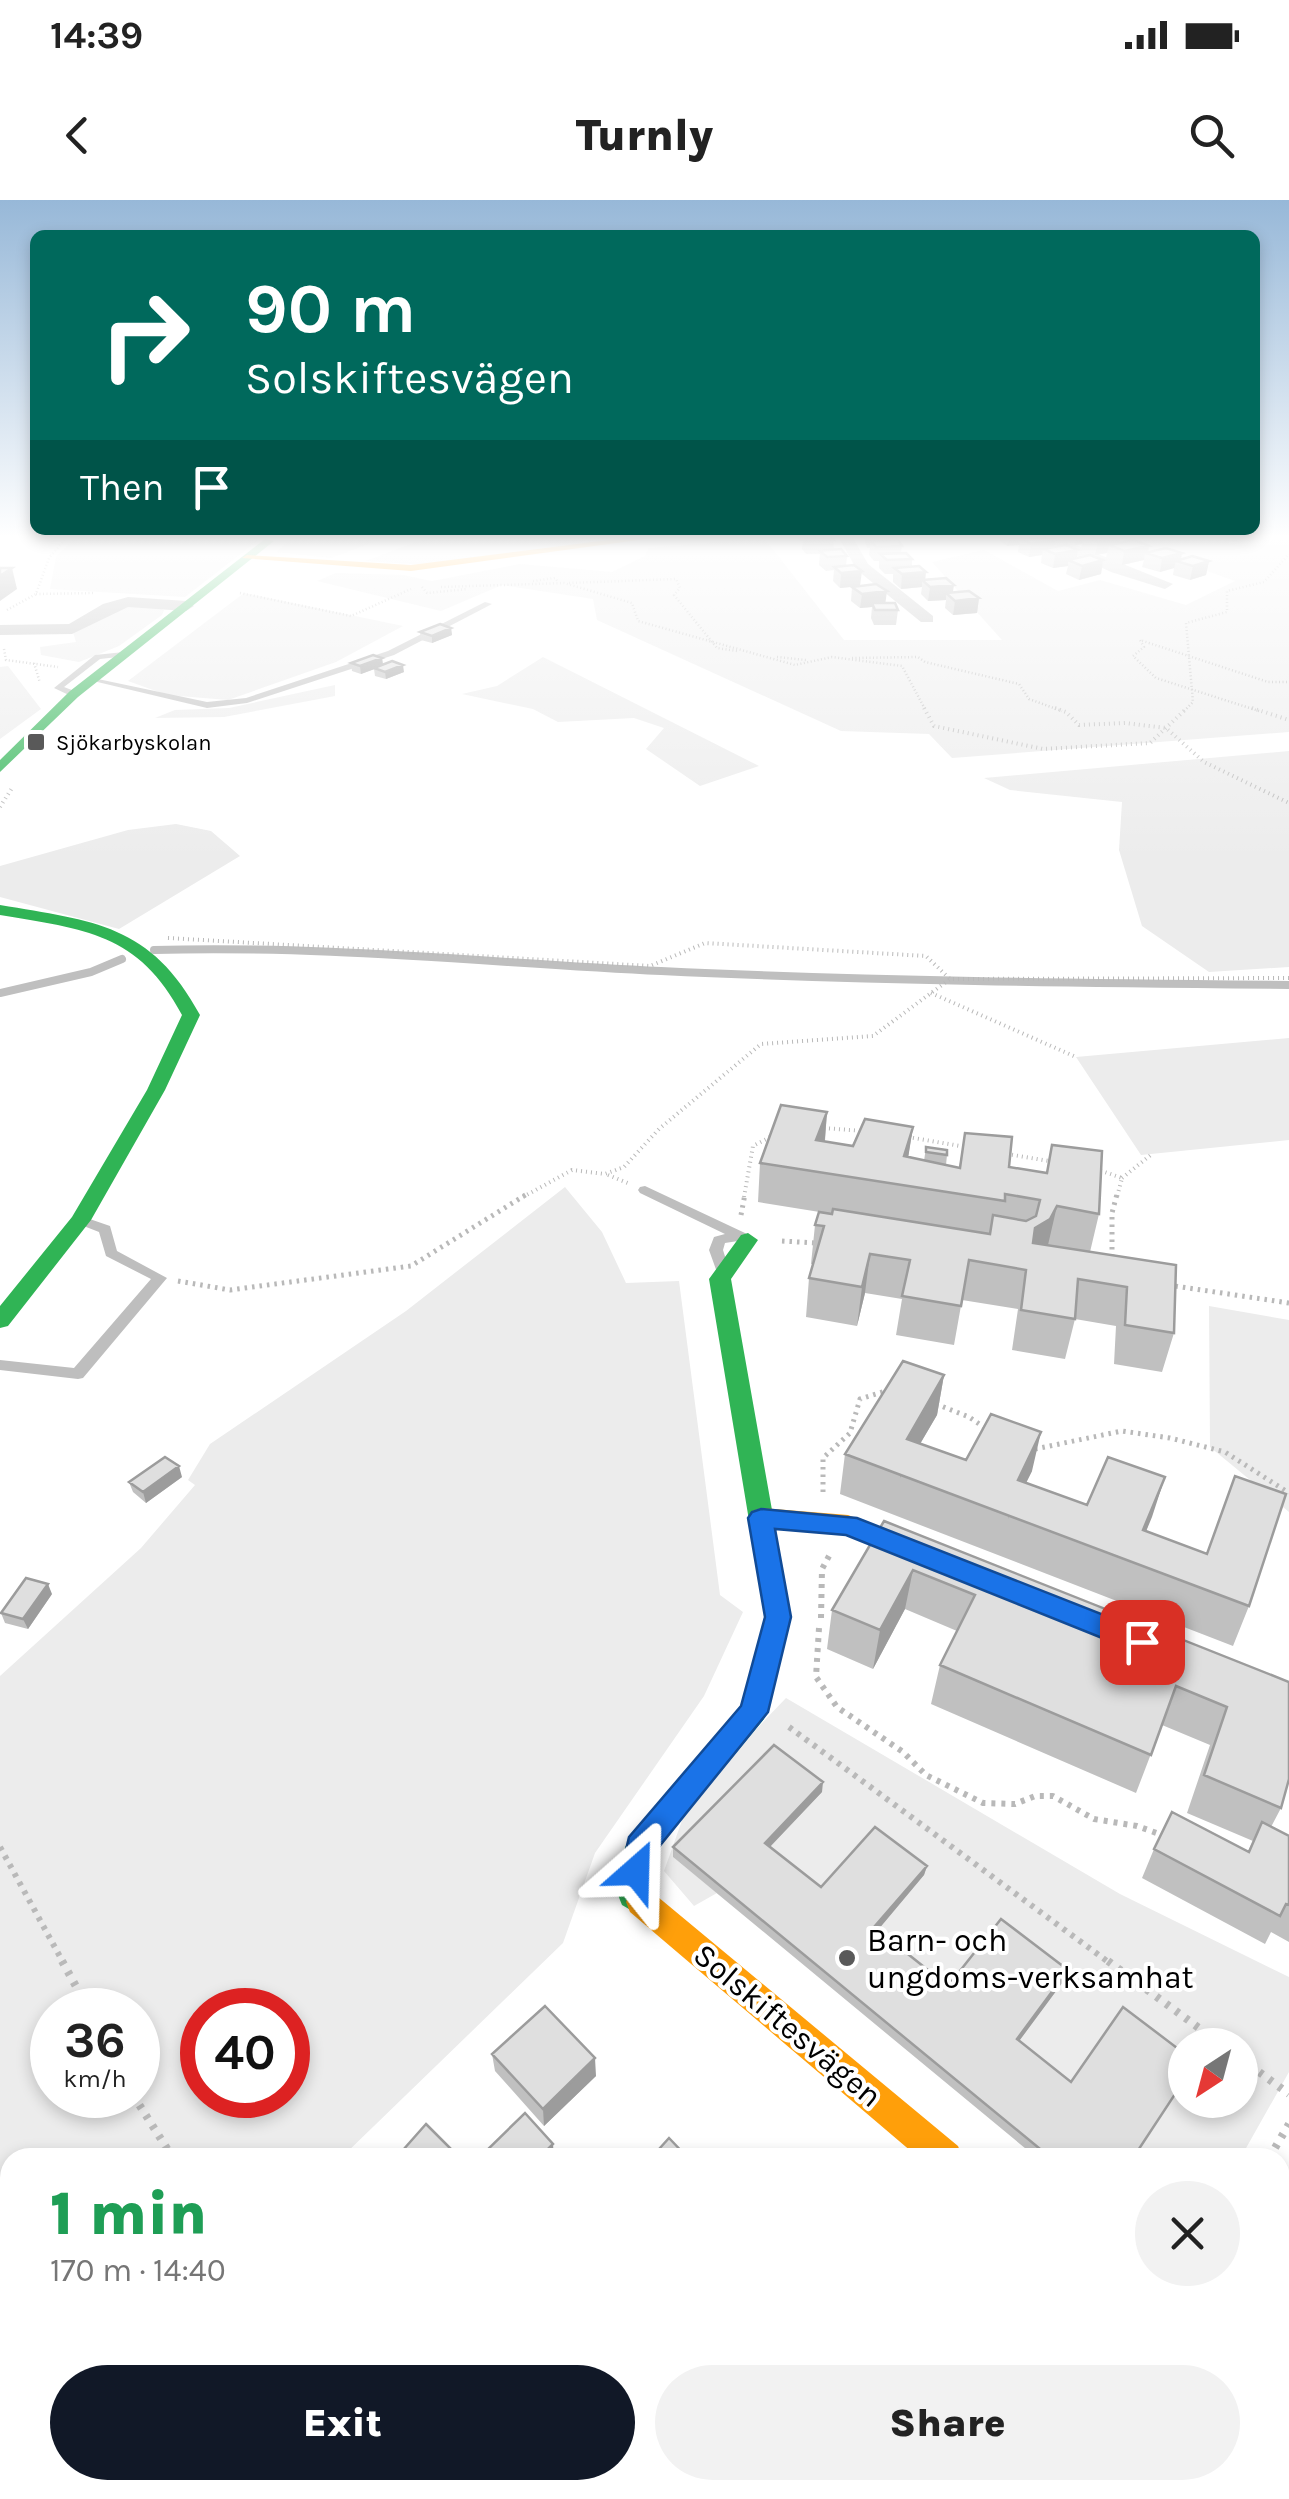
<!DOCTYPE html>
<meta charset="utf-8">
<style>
:root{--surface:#fff;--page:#f2f2f2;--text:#222;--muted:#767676;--accent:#111827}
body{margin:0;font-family:Karla,sans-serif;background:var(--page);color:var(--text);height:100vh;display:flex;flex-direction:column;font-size:38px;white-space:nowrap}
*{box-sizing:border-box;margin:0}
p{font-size:32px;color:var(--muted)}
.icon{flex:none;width:55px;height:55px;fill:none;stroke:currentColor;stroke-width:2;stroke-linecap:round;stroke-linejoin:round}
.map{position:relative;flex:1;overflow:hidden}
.sheet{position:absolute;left:0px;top:1948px;width:1290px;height:352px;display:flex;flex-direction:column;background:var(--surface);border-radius:30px 30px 0 0;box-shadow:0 5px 15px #0003}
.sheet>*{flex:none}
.top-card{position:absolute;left:30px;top:30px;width:1230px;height:305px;border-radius:15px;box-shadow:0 5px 15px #0003;background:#00695c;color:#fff;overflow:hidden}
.needle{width:65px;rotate:216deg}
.controls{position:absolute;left:1168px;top:1828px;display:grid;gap:20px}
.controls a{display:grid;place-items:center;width:90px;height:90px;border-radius:50%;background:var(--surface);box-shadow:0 5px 15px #0003;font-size:50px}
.speed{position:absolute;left:30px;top:1788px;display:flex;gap:20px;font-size:50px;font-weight:700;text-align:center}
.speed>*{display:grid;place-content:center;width:130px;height:130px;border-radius:50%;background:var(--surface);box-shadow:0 5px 15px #0003;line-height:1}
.speed small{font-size:25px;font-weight:400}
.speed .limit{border:15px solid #d22;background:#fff;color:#111}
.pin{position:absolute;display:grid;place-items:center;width:85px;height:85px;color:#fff;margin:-42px;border-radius:20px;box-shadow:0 5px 15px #0006}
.me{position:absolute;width:110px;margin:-55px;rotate:25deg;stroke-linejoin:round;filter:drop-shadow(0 0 8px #0008)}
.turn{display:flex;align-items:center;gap:35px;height:210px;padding:0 50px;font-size:45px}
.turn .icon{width:130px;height:130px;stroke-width:2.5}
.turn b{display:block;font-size:70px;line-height:85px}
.then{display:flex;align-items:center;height:95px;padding:0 50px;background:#0003;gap:20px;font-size:38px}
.round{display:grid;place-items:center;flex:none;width:105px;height:105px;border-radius:52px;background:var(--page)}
.head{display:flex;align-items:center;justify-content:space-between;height:170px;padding:0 50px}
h1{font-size:60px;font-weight:800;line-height:75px;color:#1e9e55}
.button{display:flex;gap:20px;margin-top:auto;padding:20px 50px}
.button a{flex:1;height:115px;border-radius:60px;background:var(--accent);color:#fff;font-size:40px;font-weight:800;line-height:115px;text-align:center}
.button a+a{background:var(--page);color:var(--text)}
.status{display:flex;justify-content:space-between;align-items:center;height:70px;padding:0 50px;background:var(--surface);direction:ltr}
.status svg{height:28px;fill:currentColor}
header{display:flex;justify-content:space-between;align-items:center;height:130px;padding:0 50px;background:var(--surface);font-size:45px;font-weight:800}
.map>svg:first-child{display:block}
</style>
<div class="status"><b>14:39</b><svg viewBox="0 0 49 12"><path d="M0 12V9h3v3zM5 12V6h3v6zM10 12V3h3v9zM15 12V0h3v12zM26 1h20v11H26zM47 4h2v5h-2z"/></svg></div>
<header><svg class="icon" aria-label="back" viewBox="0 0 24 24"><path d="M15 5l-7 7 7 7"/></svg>Turnly<svg class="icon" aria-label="search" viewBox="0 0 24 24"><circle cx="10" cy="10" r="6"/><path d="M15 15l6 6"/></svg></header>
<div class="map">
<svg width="1289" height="2299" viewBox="0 0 1289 2299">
<rect width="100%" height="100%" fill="#fff"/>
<!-- green -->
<path fill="#ececec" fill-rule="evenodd" d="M75,338H261L185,397L50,389L56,357Z
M291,338H385L331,358L277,352Z
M426,338H617V339L425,365L366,361Z
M764,338L844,440H1002L932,362L984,350L1058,391L1100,380L1186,405L1235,381L1115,338L1289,339V532L952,558L929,534L841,531L597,420L593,399L502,385L441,411L317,381L336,373L403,375L432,381L520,364L612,372L645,356L649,348Z
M244,393L403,426L336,462L228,500L167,495L128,481Z
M151,405L164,410L162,415L119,446L79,462L41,455L40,447L76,442L73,432L127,406Z
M543,457L759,566L700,586L646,549L664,528L634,518L558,522L533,509L462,494L497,486Z
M8,466L41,509L0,539V467Z
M335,485V496L224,517L155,518L175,510L229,508Z
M1289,551V767L1209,772L1142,726L1119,650L1122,602L1010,590L984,578Z
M176,624L211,631L240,656L119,729L0,697V666L128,630Z
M1289,838V940L1141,955L1076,857Z
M565,987L602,1032L626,1083L679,1081L720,1395L743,1412L704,1496L595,1653L563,1743L342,1957L10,1958V2174L0,2167V1476L141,1348L195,1285L188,1280L210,1244L406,1111ZM52,1810H138V1895H52ZM202,1810H288V1895H202Z
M1209,1106L1289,1120V1312L1210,1247Z
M786,1498L1120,1694L1289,1777V1872L1241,1957H1134L1185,1880V1900H1240V1845H1185V1866L1067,1890L1014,1848L1064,1779L945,1795L872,1737L924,1675L818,1695L673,1657L717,1693L694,1706L664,1671L690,1598Z
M179,2290H519L526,2299H192Z"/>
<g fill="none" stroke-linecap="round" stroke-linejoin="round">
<!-- stream -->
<path stroke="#bfbfbf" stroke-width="8" d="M154,750C323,745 492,763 661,771C870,781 1079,783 1289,785
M0,793L91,772L122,759"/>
<!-- path-far4 -->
<path stroke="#b9b9b9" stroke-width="2.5" stroke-dasharray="1 2.5" stroke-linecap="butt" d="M533,381L555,378L558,382
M569,383L676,379L680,388L674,395L717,448L737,451
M422,387L427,393L468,389
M441,387L564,383L632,403L638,421L795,465L832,457L902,466L926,511
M240,393L351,416L411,389
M36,394L94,393
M7,410L36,394L49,358L66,338
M4,449L6,460L58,467
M777,457L806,460
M852,458L918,457L925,462L1019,484L1029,499L1062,511
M34,463L40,483
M1184,511L1193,502L1186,423L1227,412V391L1264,382L1289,354
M1259,511L1156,478L1133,456L1144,447L1140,440L1268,482H1289"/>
<!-- path-far3 -->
<path stroke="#b9b9b9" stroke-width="4" stroke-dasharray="1 4" stroke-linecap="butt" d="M924,508L934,526L1043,549L1150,543L1187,508
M1055,508L1066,512L1079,525L1125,523L1166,528L1204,562L1289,603
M1252,508L1289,520
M0,607L12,588
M168,738L650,766L705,743L926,756L950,779
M931,793L1076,857
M824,928L863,931
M908,937L966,947
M1007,954L1055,962
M1096,969L1122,978L1117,997
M608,975L630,984
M1122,978L1152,954
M523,997L572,970L605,974L624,967L659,929L761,844L873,836L950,779L1289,778
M744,997L753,946L774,935"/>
<!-- path-far2 -->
<path stroke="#b9b9b9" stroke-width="5" stroke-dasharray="2.5 5" stroke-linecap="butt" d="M741,1015L745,994
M782,1041L816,1043
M1112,1057V1013L1117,994
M178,1081L230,1090L411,1066L527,994
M1168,1085L1289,1103
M936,1204L969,1217L988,1230
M1035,1249L1122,1231L1170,1238L1225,1252L1289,1293
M823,1292V1258L850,1233L860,1199L886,1191"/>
<!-- path-far1 -->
<path stroke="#b9b9b9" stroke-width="6" stroke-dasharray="4 6" stroke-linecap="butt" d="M821,1418L822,1369L829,1356
M819,1428L816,1477L837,1507L903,1552L926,1575L983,1603L1015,1604L1035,1596H1053L1094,1619L1137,1626L1165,1636
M789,1527L1111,1764
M0,1647L64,1764"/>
<!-- path -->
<path stroke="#b9b9b9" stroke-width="8" stroke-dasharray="4 8" stroke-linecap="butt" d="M62,1761L89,1810
M1108,1761L1222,1845
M1240,1858L1289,1894
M133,1895L173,1958
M1269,1958L1289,1924
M442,2290L446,2299
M1017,2299L1022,2290"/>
<!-- lane -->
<path fill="#bebebe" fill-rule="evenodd" d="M485,402L492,404L394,455L247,503L207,508L89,480L93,478L207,502L246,498L388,451Z
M124,452H127V456L100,459L64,487L77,492V496H71L54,488L95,455Z
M645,986L745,1033L755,1040L748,1044L738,1041L725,1043L723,1050L730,1072L728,1075H718L709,1050L714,1037L725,1034L640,993L638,990L640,987Z
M81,1016L110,1026L117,1051L167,1078L83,1178L78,1179L0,1170V1160L74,1168L151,1079L106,1056L99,1032L76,1023L74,1020Z"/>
<!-- street -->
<path fill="#bebebe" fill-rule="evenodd" d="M839,338H853L868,364L933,416V422H921L857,370Z
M1039,338H1058L1173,384L1165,389L1111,372Z
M128,397L186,401L194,406L186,411L128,407L72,434L0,435V425L69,424L103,404Z
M1280,2202L1289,2206V2266L1280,2262Z
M808,2290H871L875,2299H812Z"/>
<!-- fast -->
<path fill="#30b455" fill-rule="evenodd" d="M265,339L274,341L78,497L0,572V560L70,491Z
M0,705C94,721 151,724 200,815L165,890L91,1020L8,1126L0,1128V1106L72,1017L147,890L182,815C139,733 84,729 0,715Z
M748,1033L758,1040L731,1079L791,1417L764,1519L654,1652L649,1689L656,1702L652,1712L641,1716L622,1705L618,1695L625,1647L741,1506L765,1417L709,1079L741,1035Z"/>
<!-- slow -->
<path fill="#ff9f0a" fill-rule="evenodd" d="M624,338H653L411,371L242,358L247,355L411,365Z
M761,1308L848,1315L941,1351L945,1358L941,1365L932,1368L846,1334L752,1325L748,1318L752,1311Z
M641,1688L652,1692L958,1946L963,1958H919L630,1712L626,1702L630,1692Z"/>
</g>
<!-- wall -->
<path fill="#c0c0c0" d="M798,338H833L834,350L847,356L846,366L860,386L840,388L833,381L834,370L826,371L819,365L820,354H806L802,349L803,341H800Z
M864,338H893L892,340L902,346L901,353L912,359V366L925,380L953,393L979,398L977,413L953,415L945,408L946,400L928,401L921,394L922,387L901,389L893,382V374H885L879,368V361H874L869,355L870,348H867Z
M1000,338H1052L1054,347L1077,358L1103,360L1101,374L1079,380L1066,374L1068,366L1053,368L1041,363L1042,355L1029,357L1018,352L1019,345L1007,346L1000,341Z
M1063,338H1120L1119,343L1148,352L1182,353L1181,360L1209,361L1206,375L1190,380L1173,375L1174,368L1160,372L1142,367L1144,360L1122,365L1106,359L1107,353L1095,355L1081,349L1082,344L1075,345L1062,340Z
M852,387L898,410L896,425H874L871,418L872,407L860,408L851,401Z
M451,428L452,435L432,443L421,440L420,432Z
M382,458L383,464L404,472L386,479L375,476L374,469L361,474L352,471L351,463Z
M827,912L825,941L853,946L913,927L908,957L924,961L926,947L947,955L946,965L959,968L965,933L1009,967L1099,1014L1090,1052L1174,1133L1162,1172L1114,1164L1116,1126L1075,1119L1065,1159L1012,1150L1018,1109L962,1100L954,1145L896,1135L902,1099L865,1093L857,1126L806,1117L809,1078L813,1064H811L815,1025L832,1014L758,1002L760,963Z
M944,1175L937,1215L920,1244L966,1260L1032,1271L1026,1283L1087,1305L1165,1277L1146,1331L1249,1406L1233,1446L840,1294L845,1254Z
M182,1277L146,1303L133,1292L129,1282Z
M884,1321L1289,1482L1281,1608L1271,1627L1289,1636V1742L1271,1732L1265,1744L1142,1678L1154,1649L1248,1651L1253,1641L1187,1613L1210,1545L1162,1525L1136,1593L931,1504L940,1465L957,1431L905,1409L873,1469L827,1449L832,1410Z
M52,1394L28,1429L5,1423L1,1413Z
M822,1592L770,1647L821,1687L927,1666L924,1675L878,1730L948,1786L1068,1770L1065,1779L1019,1841L1134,1958H1037L673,1657V1647Z
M492,1854L596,1876L544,1926L495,1871Z"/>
<!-- shaded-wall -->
<path fill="#9c9c9c" d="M1009,338H1033H1020L1019,345L1007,346Z
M1076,338H1083L1082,344L1075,345Z
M1116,338H1120L1118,349L1109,345L1107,353L1095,355L1098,342Z
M1056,340L1053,353L1043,349L1042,355L1029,357L1031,344Z
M1149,346L1148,354L1145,353L1144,360L1122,365L1124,351Z
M1078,350L1076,363L1068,360V366L1053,368L1055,354Z
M1182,353L1180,363L1176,361L1174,368L1160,372L1162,358Z
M1103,360L1101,374L1079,380L1082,366Z
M1209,361L1206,375L1190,380L1193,366Z
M12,368L17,389L0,401V369Z
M862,371L860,386L840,388L841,373Z
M926,372L925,382L922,380V387L901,389L902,374Z
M954,385L952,398L946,393V400L928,401L930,387Z
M887,391L885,406L872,403V407L860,408L862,394Z
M979,398L977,413L953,415L955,401Z
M451,428L452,435L432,443V436Z
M382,458L383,466L361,474L360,466Z
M403,465L404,472L386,479L385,472Z
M827,912L824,950L816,940Z
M913,927L907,965L904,956Z
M1057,1006L1048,1045L1027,1067L1035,1028Z
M870,1054L865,1093L857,1126L862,1087Z
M944,1175L937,1215L900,1278L907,1239Z
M1041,1232L1032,1271L1008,1319L1018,1280Z
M179,1266L182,1277L146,1303L143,1292Z
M1165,1277L1152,1317L1133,1363L1143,1330Z
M913,1370L905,1409L873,1469L880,1430Z
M48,1384L52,1394L28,1429L23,1419Z
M823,1582L822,1592L764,1653L765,1643Z
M927,1666L924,1675L872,1737L874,1727Z
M1068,1770L1065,1779L1014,1848L1017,1839Z
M595,1858L596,1876L544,1926L543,1909Z
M553,1944L554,1958H539Z"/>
<!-- building -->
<path fill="#dfdfdf" stroke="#9c9c9c" stroke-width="2.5" d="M805,338H833L834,340L806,341Z
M1020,338H1052L1056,340L1031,344Z
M1089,338H1116L1098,342Z
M898,340L902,346L876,347L871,341Z
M1134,340L1149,346L1124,351L1109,345Z
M1066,345L1078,350L1055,354L1043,349Z
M1166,348L1182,353L1162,358L1145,353Z
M841,349L847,356L827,357L820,351Z
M906,353L912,359L887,360L880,354Z
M1090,355L1103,360L1082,366L1068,360Z
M1192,356L1209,361L1193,366L1176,361Z
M854,365L862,371L841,373L834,367Z
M919,366L926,372L902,374L894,368Z
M0,368H12L0,376Z
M946,378L954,385L930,387L922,380Z
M876,384L887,391L862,394L852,387Z
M969,391L979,398L955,401L946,393Z
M872,403H895L898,410H875Z
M440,424L451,428L432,436L420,432Z
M373,455L382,458L360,466L351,463Z
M392,461L403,465L385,472L374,468Z
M781,905L827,912L816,940L853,946L865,919L913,927L904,956L960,968L965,933L1012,937L1009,967L1047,973L1052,945L1102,951L1099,1014L1057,1006L1050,1019L1035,1028L1033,1043L1176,1065L1174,1133L1125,1125L1127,1087L1078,1079L1075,1119L1021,1110L1026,1070L969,1060L961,1106L902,1096L910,1060L870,1054L862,1087L809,1078L824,1026L815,1025L819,1012L832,1014L833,1009L990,1034L993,1015L1026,1021L1036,1016L1040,1000L1005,994V1001L760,963Z
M926,947L947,950V955L926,952Z
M903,1161L944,1175L907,1239L966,1260L991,1214L1041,1232L1018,1280L1087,1305L1108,1257L1165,1277L1143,1330L1207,1354L1235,1276L1286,1294L1249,1406L845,1254Z
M165,1257L179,1266L143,1292L129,1282Z
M884,1321L1289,1482V1579L1281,1608L1204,1575L1227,1507L1176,1486L1151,1555L940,1465L975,1395L913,1370L880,1430L832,1410Z
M26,1378L48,1384L23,1419L1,1413Z
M774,1545L823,1582L765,1643L821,1687L875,1627L927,1666L874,1727L948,1786L1001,1719L1068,1770L1017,1839L1071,1882L1123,1807L1185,1854V1879L1133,1958H1051L673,1647Z
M1172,1612L1249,1652L1262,1622L1289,1636V1705L1286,1704L1280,1716L1154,1649Z
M545,1806L595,1858L543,1909L492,1854Z
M525,1913L553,1944L539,1958H488L484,1953Z
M426,1924L460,1958H396Z
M669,1938L688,1958H651Z
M653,2290H672L681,2299H647Z"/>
<!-- sky -->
<linearGradient id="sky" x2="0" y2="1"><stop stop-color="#97b8d8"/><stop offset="0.51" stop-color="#fff"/><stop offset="1" stop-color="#fff" stop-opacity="0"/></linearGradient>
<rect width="1289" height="660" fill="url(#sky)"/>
<!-- route -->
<path fill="#1a73e8" stroke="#114b97" stroke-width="2.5" d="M761,1309L857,1318L1152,1434L1156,1442L1152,1450L1142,1453L1132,1450L846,1335L775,1329L791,1417L768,1512L654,1653L647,1681L636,1685L625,1681L621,1671L629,1637L741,1506L765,1417L748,1318L752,1312Z"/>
<!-- markers -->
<g fill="#595959" stroke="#fff" stroke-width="4">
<rect x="26" y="532" width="20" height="20" rx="5"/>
<circle cx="847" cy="1758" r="10"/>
</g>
<g text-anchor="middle" stroke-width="8" stroke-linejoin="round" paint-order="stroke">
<!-- far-poi labels -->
<g font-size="22" fill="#000" stroke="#fff" text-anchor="start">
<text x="56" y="550">Sjökarbyskolan</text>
</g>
<!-- near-poi labels -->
<g font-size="32" fill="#000" stroke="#fff" text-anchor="start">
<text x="867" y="1751">Barn- och<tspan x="867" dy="37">ungdoms-verksamhat</tspan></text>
</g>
<!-- near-street labels -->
<g font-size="32" fill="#000" stroke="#fff">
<text transform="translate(788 1825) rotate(40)" y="11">Solskiftesvägen</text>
</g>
</g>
</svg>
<div class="controls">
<a><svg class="needle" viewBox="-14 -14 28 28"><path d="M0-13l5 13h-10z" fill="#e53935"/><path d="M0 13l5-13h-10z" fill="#767676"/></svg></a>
</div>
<div class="speed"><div>36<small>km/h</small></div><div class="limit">40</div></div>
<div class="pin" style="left:1142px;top:1442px;background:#d93025"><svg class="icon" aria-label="arrive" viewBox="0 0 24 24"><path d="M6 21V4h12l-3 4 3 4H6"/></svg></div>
<svg class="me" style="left:636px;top:1671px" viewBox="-20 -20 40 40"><path d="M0-17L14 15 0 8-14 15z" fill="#1a73e8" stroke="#fff" stroke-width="4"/></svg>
<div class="top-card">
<div class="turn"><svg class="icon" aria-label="right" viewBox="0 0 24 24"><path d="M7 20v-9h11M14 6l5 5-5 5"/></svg><div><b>90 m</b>Solskiftesvägen</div></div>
<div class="then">Then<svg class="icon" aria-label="arrive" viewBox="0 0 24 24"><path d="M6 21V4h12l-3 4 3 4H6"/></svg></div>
</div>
<section class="sheet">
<div class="head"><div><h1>1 min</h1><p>170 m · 14:40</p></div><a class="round"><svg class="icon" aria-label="close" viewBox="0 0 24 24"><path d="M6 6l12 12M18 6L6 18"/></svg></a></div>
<div class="button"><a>Exit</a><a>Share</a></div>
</section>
</div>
